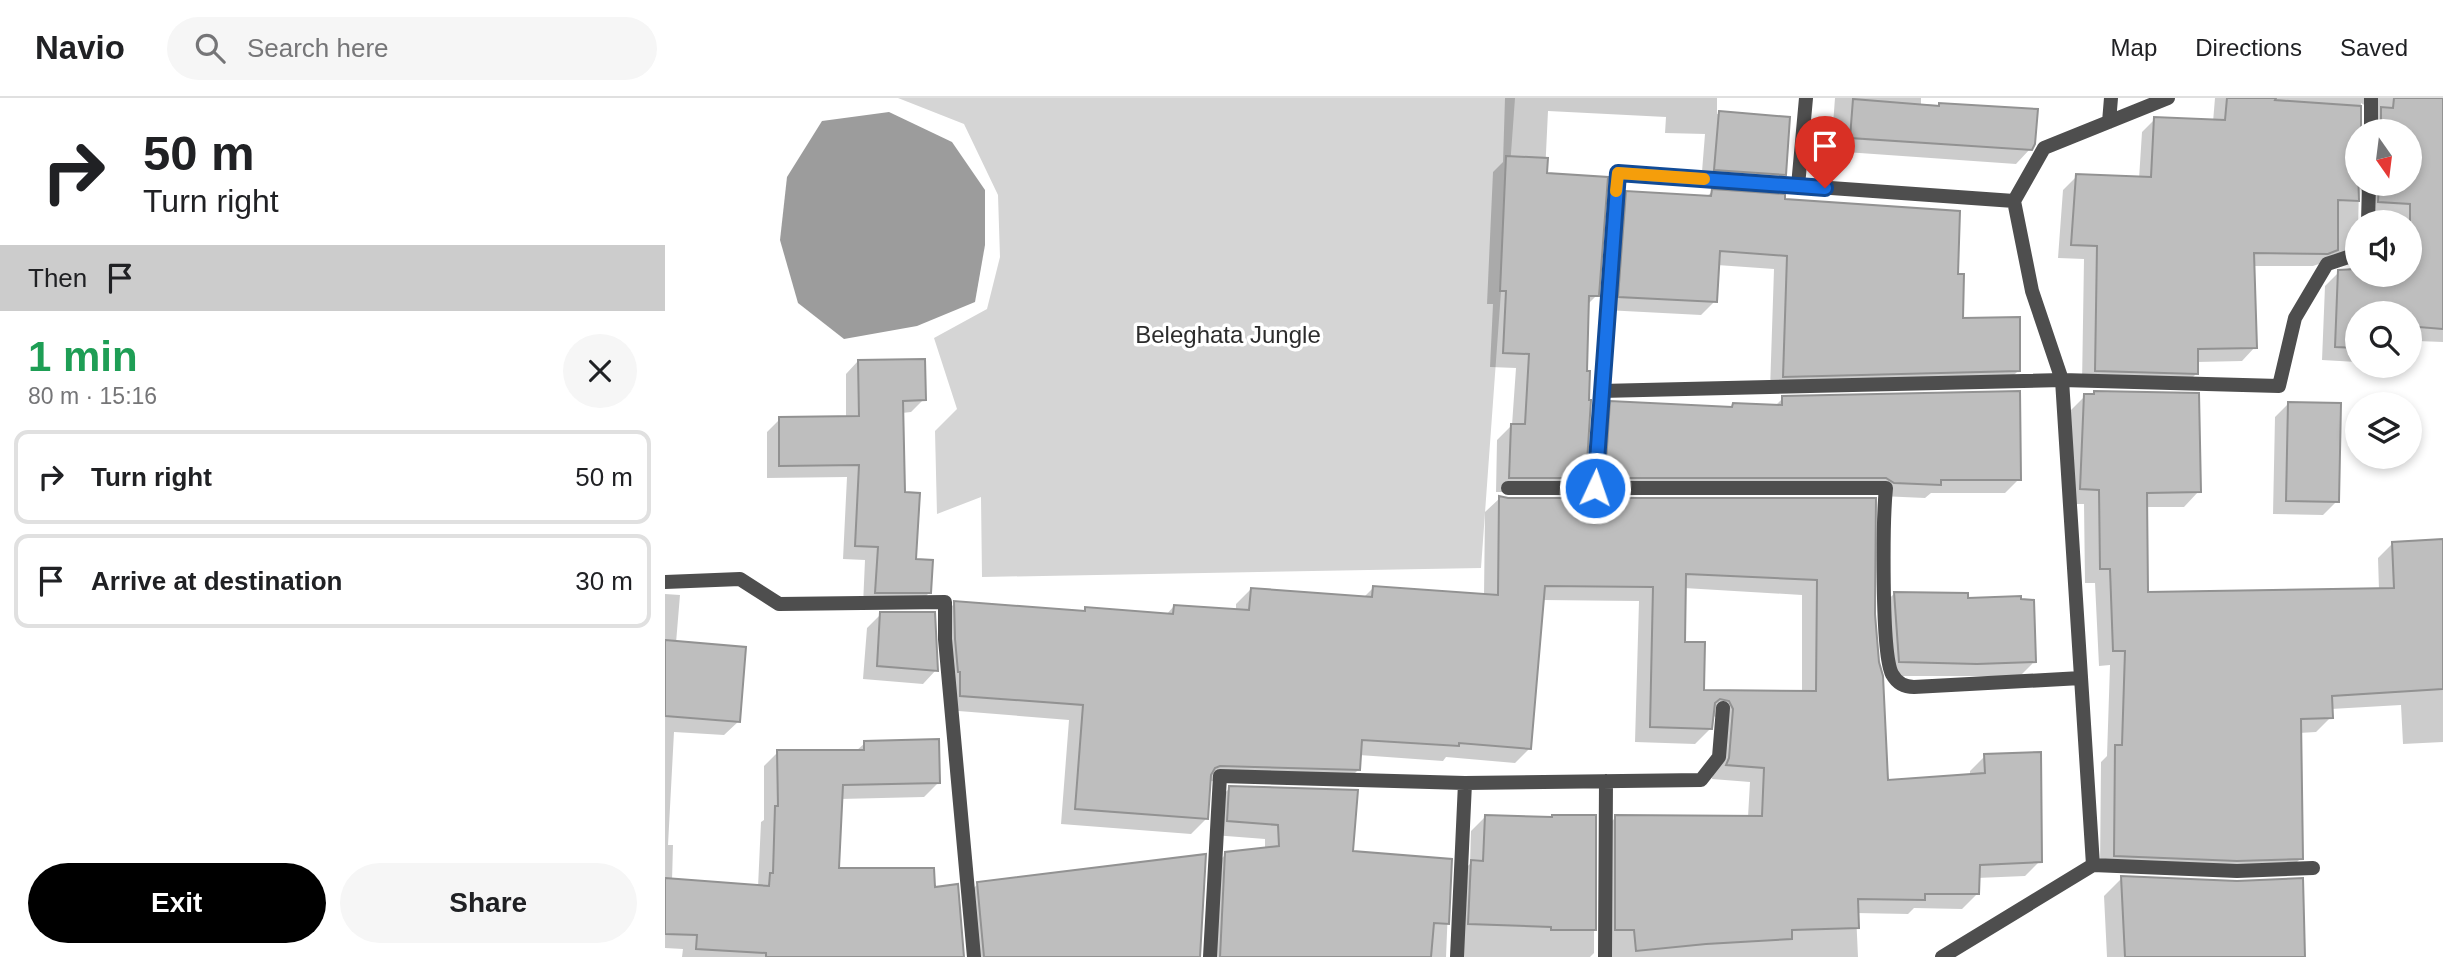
<!DOCTYPE html>
<meta charset="utf-8">
<style>
:root{--surface:#fff;--page:#f6f6f6;--text:#202124;--muted:#757577;--line:#e0e0e0;--accent:#000}
body{margin:0;font-family:Helvetica,sans-serif;background:var(--page);color:var(--text);height:100vh;display:flex;flex-direction:column;font-size:26px;white-space:nowrap}
*{box-sizing:border-box;margin:0}
p{font-size:23px;color:var(--muted)}
.icon{flex:none;width:38px;height:38px;fill:none;stroke:currentColor;stroke-width:2;stroke-linecap:round;stroke-linejoin:round}
.map{position:relative;flex:1;overflow:hidden}
.side{display:flex;flex-direction:column;background:var(--surface);width:665px}
.side>*{flex:none}
.hud{background:#fff;color:var(--text);overflow:hidden}
.needle{width:46px;rotate:166deg}
.controls{position:absolute;left:1680px;top:21px;display:grid;gap:14px}
.controls a{display:grid;place-items:center;width:77px;height:77px;border-radius:50%;background:var(--surface);box-shadow:0 4px 10px #0003;font-size:35px}
.pin{position:absolute;display:grid;place-items:center;width:60px;height:60px;color:#fff;margin:-72px -30px;border-radius:50% 50% 50% 0;rotate:-45deg;box-shadow:0 0 7px #0007}
.pin .icon{rotate:45deg}
.me{position:absolute;width:77px;margin:-38px;rotate:3deg;stroke-linejoin:round;filter:drop-shadow(0 0 5px #0008)}
.turn{display:flex;align-items:center;gap:24px;height:147px;padding:0 28px;font-size:32px}
.turn .icon{width:91px;height:91px;stroke-width:2.5}
.turn b{display:block;font-size:49px;line-height:60px}
.then{display:flex;align-items:center;height:66px;padding:0 28px;background:#0003;gap:14px;font-size:26px}
.round{display:grid;place-items:center;flex:none;width:74px;height:74px;border-radius:37px;background:var(--page)}
.overview{display:flex;align-items:center;justify-content:space-between;height:119px;padding:0 28px}
h1{font-size:42px;font-weight:800;line-height:52px;color:#1e9e55}
.action{display:flex;gap:14px;margin-top:auto;padding:14px 28px}
.action a{flex:1;height:80px;border-radius:42px;background:var(--accent);color:#fff;font-size:28px;font-weight:800;line-height:80px;text-align:center}
.action a+a{background:var(--page);color:var(--text)}
ul{padding:0;list-style:none}
li{display:flex;align-items:center;gap:21px;height:94px;margin:0 14px 10px;padding:0 14px;border:4px solid var(--line);border-radius:14px}
li div{flex:1}
li b{display:block;font-size:26px}
li em{font-style:normal}
header{display:flex;align-items:center;gap:42px;box-sizing:border-box;height:98px;padding:0 35px;background:var(--surface);border-bottom:2px solid var(--line)}
header strong{font-size:33px}
nav{display:flex;gap:38px;margin-inline-start:auto;font-size:24px}
.search{width:490px;height:63px;background:var(--page);display:flex;align-items:center;gap:18px;box-sizing:border-box;padding:0 24px;border-radius:38px;color:var(--muted);font-size:26px}
main{display:flex;flex:1;min-height:0}
.map>svg:first-child{display:block}
</style>
<header>
<strong>Navio</strong>
<div class="search"><svg class="icon" aria-label="search" viewBox="0 0 24 24"><circle cx="10" cy="10" r="6"/><path d="M15 15l6 6"/></svg>Search here</div>
<nav><a>Map</a><a>Directions</a><a>Saved</a></nav>
</header>
<main>
<section class="side">
<div class="hud">
<div class="turn"><svg class="icon" aria-label="right" viewBox="0 0 24 24"><path d="M7 20v-9h11M14 6l5 5-5 5"/></svg><div><b>50 m</b>Turn right</div></div>
<div class="then">Then<svg class="icon" aria-label="arrive" viewBox="0 0 24 24"><path d="M6 21V4h12l-3 4 3 4H6"/></svg></div>
</div>
<div class="overview"><div><h1>1 min</h1><p>80 m · 15:16</p></div><a class="round"><svg class="icon" aria-label="close" viewBox="0 0 24 24"><path d="M6 6l12 12M18 6L6 18"/></svg></a></div>
<ul>
<li><svg class="icon" aria-label="right" viewBox="0 0 24 24"><path d="M7 20v-9h11M14 6l5 5-5 5"/></svg><div><b>Turn right</b></div><em>50 m</em></li>
<li><svg class="icon" aria-label="arrive" viewBox="0 0 24 24"><path d="M6 21V4h12l-3 4 3 4H6"/></svg><div><b>Arrive at destination</b></div><em>30 m</em></li>
</ul>
<div class="action"><a>Exit</a><a>Share</a></div>
</section>
<div class="map">
<svg width="1778" height="859" viewBox="0 0 1778 859">
<rect width="100%" height="100%" fill="#fff"/>
<!-- green -->
<path fill="#d5d5d5" d="M233,0H850L816,470L317,479L316,399L272,416L270,333L292,311L269,240L322,211L335,159L333,97L299,26Z"/>
<!-- water -->
<path fill="#9c9c9c" d="M224,14L287,44L320,92V147L310,204L252,228L179,241L133,205L115,142L122,79L157,23Z"/>
<!-- shadow -->
<path fill="#0003" fill-rule="evenodd" d="M840,0H1052V16L1123,20L1120,76L1106,90L1036,86L1040,36L1000,35L1001,19L883,13L880,76L932,197L922,207L919,380L905,394H831L832,342L847,327L851,270L825,269L828,206H822L828,74L838,64Z
M1170,0H1256V6L1371,12L1365,51L1351,66L1166,53Z
M1550,0H1778V244L1752,243V252L1745,259V215H1692V264L1657,262L1660,188L1674,174L1688,169L1686,162L1675,159L1648,168H1588L1590,249L1577,263L1532,264V275L1518,289L1417,286L1419,161L1393,160L1398,92L1412,78L1474,81L1477,34L1490,21L1548,24ZM1696,5L1701,8L1703,33H1745V86H1692V33H1695ZM1694,89L1701,100L1700,124H1745V177H1692Z
M1048,93L1118,102L1292,177L1296,222L1353,273L1339,287L1105,292L1109,171L1052,167L1050,203L1036,217L940,212L948,109L962,95L1041,99Z
M193,263L259,301L246,314L237,315L238,396L249,463L265,494L252,507H198L200,462L178,461L182,379L102,380V334L115,321L181,320V276Z
M1430,294L1534,393L1519,409H1480L1482,496L1714,492L1713,460L1728,445L1778,443V644L1738,646L1736,607L1666,611V619L1651,634L1634,635L1636,760L1621,775L1435,773L1436,664L1442,658L1445,567L1434,568L1430,485H1420L1419,406H1401L1405,313L1420,298H1426Z
M1118,300L1354,381L1340,395H1266L1260,400L1215,398L1206,394H927L932,319L946,305L1064,311L1068,307L1109,309Z
M1624,305L1672,403L1658,417L1608,416L1610,319Z
M835,400L1209,401L1208,516L1221,684L1305,678V673L1320,658L1375,763L1360,778L1312,780V796L1297,811L1249,810L1243,816L1191,815L1193,859H936V734L951,719H1083L1085,684L1047,681L1052,620L1047,617L1045,631L1030,646L970,644L974,503L877,502L865,650L850,665L781,659L778,663L694,657L693,672L678,687L543,683L541,721L526,736L396,726L404,622L281,612L275,520L290,505L417,515L421,511L501,517L509,508L571,513V506L586,491L698,500L708,490L819,497L820,414ZM1019,490L1137,497V595L1037,594L1018,546Z
M0,496L15,497L11,545L74,623L59,637L9,634L3,747H8L7,783L93,789L96,724L99,722V668L113,654L191,653L200,645L273,685L259,699L175,701L172,771L268,791L291,788L298,859H17L18,851L0,850Z
M1229,496L1301,502L1369,564L1355,578H1220L1215,509Z
M216,516L271,572L258,586L198,581L202,530Z
M565,690L687,755L785,762L781,859H542L547,770L561,756L600,751V741L548,737L550,704Z
M888,718L929,719V855L925,859H789L792,778L805,766L806,733L820,719L885,721Z
M539,758L534,859H303L298,800L313,786Z
M1457,780L1572,784L1636,782L1638,859H1442L1439,798Z"/>
<!-- building -->
<path fill="#bebebe" stroke="#929292" stroke-width="2" fill-rule="evenodd" d="M1562,0H1611L1610,2L1696,8V33H1692L1694,103L1673,102V152L1663,156L1589,155L1592,250L1533,251V276L1430,273L1432,148L1406,147L1411,76L1486,79L1489,19L1560,22Z
M1729,0H1778V231L1754,229L1753,253H1745V215H1692V250L1670,249L1673,172L1692,171V177H1745V106L1713,104L1714,86H1745V33H1716V9L1728,10Z
M1188,1L1274,8V5L1373,11L1370,46L1367,52L1185,40Z
M1054,13L1125,19L1121,77L1049,72Z
M841,58L883,60L882,75L943,79L934,198H924L922,273H925L924,302H926L921,380H844L846,326H860L864,256L838,255L841,193H835Z
M1047,91L1120,96V101L1295,113L1293,176H1299L1298,220L1355,219V273L1118,279L1122,158L1055,153L1052,204L953,199L961,93L1046,98Z
M260,261L261,302L238,303L240,394L255,395L251,461L268,462L266,495H210L213,449L190,448L194,367L114,368V319L194,318L193,262Z
M1355,293L1356,382H1276V387L1229,385L1221,380H940L945,303L1067,309L1068,305L1117,307V298Z
M1429,293L1534,295L1536,394L1482,395L1483,494L1729,490L1727,444L1778,441V591L1667,598L1668,620L1636,621L1638,761L1572,763L1449,758L1450,647H1457L1460,553H1448L1445,471H1435L1434,392L1415,391L1419,296H1429Z
M1623,304L1676,305L1674,404L1621,403Z
M834,398L843,400H1211L1210,516L1214,564L1218,578L1223,682L1320,675L1319,656L1376,654L1377,764L1315,767L1314,796H1260V802L1193,801L1194,830L1127,832V841L1041,846L971,853L969,832H950V717L1097,718L1099,670L1061,667L1064,660L1068,611L1064,603L1055,601L1050,605L1047,631L985,629L988,489L880,488L866,651L794,645V648L697,642L695,672L555,668L550,670L546,677L543,721L410,711L418,607L295,598V574H293L290,541L289,503L420,513V509L508,516L509,507L584,512L586,490L707,499L708,488L833,497ZM1021,476L1152,482L1151,593L1039,592L1040,544H1020Z
M1229,494L1303,495V500L1356,498V501L1369,502L1371,564L1312,566L1234,564Z
M215,514H270L273,573L212,568Z
M0,542L81,549L75,624L0,618Z
M274,641L275,685L178,687L174,770H269L270,789L293,786L299,859H101V855L31,851L32,837L0,836V780L104,788L105,775H108L110,708H113L112,652H199V643Z
M564,688L693,692L688,753L787,761L784,826L769,825L766,859H555L560,754L614,748L613,727L562,723Z
M820,717L887,719V717H931V832H886V829L803,826L806,762L818,763Z
M541,756L535,859H319L312,784Z
M1456,778L1572,783L1638,780L1640,859H1460Z"/>
<g fill="none" stroke-linecap="round" stroke-linejoin="round">
<!-- street -->
<path stroke="#4e4e4e" stroke-width="14" d="M1444,24L1446,0
M1706,33V0
M1133,88L1141,0
M1349,103L1379,50L1503,0
M1703,124L1704,86
M930,389L936,293
M843,390H1221C1218,419 1216,554 1227,576C1232,585 1240,589 1249,589L1416,580
M0,484L75,481L114,506L280,504V541L309,859
M800,685L1036,682L1054,659L1058,610
M1428,767L1572,773L1648,770
M545,859L555,678L800,685L792,859
M940,859L941,683
M1277,859L1428,767L1397,282L1367,193L1349,103L953,75L936,293L1397,282L1614,288L1630,220L1662,166L1692,156"/>
</g>
<g fill="none" stroke-linecap="round" stroke-linejoin="round">
<!-- route casing -->
<g stroke="#114b97" stroke-width="18">
<path id="route" d="M930,390L953,75L1160,90"/>
</g>
<!-- route -->
<use href="#route" stroke="#1a73e8" stroke-width="12"/>
<!-- slow -->
<path stroke="#f59e0b" stroke-width="12" d="M951,93L953,75L1039,81"/>
</g>
<g text-anchor="middle" stroke-width="7" stroke-linejoin="round" paint-order="stroke">
<!-- park labels -->
<g font-size="24" fill="#2c2c2c" stroke="#fff">
<text x="563" y="245">Beleghata Jungle</text>
</g>
</g>
</svg>
<div class="controls">
<a><svg class="needle" viewBox="-14 -14 28 28"><path d="M0-13l5 13h-10z" fill="#e53935"/><path d="M0 13l5-13h-10z" fill="#757577"/></svg></a>
<a><svg class="icon" aria-label="sound" viewBox="0 0 24 24"><path d="M4 9h4l5-4v14l-5-4H4zM17 9q2 3 0 6"/></svg></a>
<a><svg class="icon" aria-label="search" viewBox="0 0 24 24"><circle cx="10" cy="10" r="6"/><path d="M15 15l6 6"/></svg></a>
<a><svg class="icon" aria-label="layers" viewBox="0 0 24 24"><path d="M12 4l9 5-9 5-9-5zM3 14l9 5 9-5"/></svg></a>
</div>
<div class="pin" style="left:1160px;top:90px;background:#d93025"><svg class="icon" aria-label="arrive" viewBox="0 0 24 24"><path d="M6 21V4h12l-3 4 3 4H6"/></svg></div>
<svg class="me" style="left:930px;top:390px" viewBox="-20 -20 40 40"><circle r="17" fill="#1a73e8" stroke="#fff" stroke-width="3"/><path d="M0-11L8 9 0 5-8 9z" fill="#fff"/></svg>
</div>
</main>
